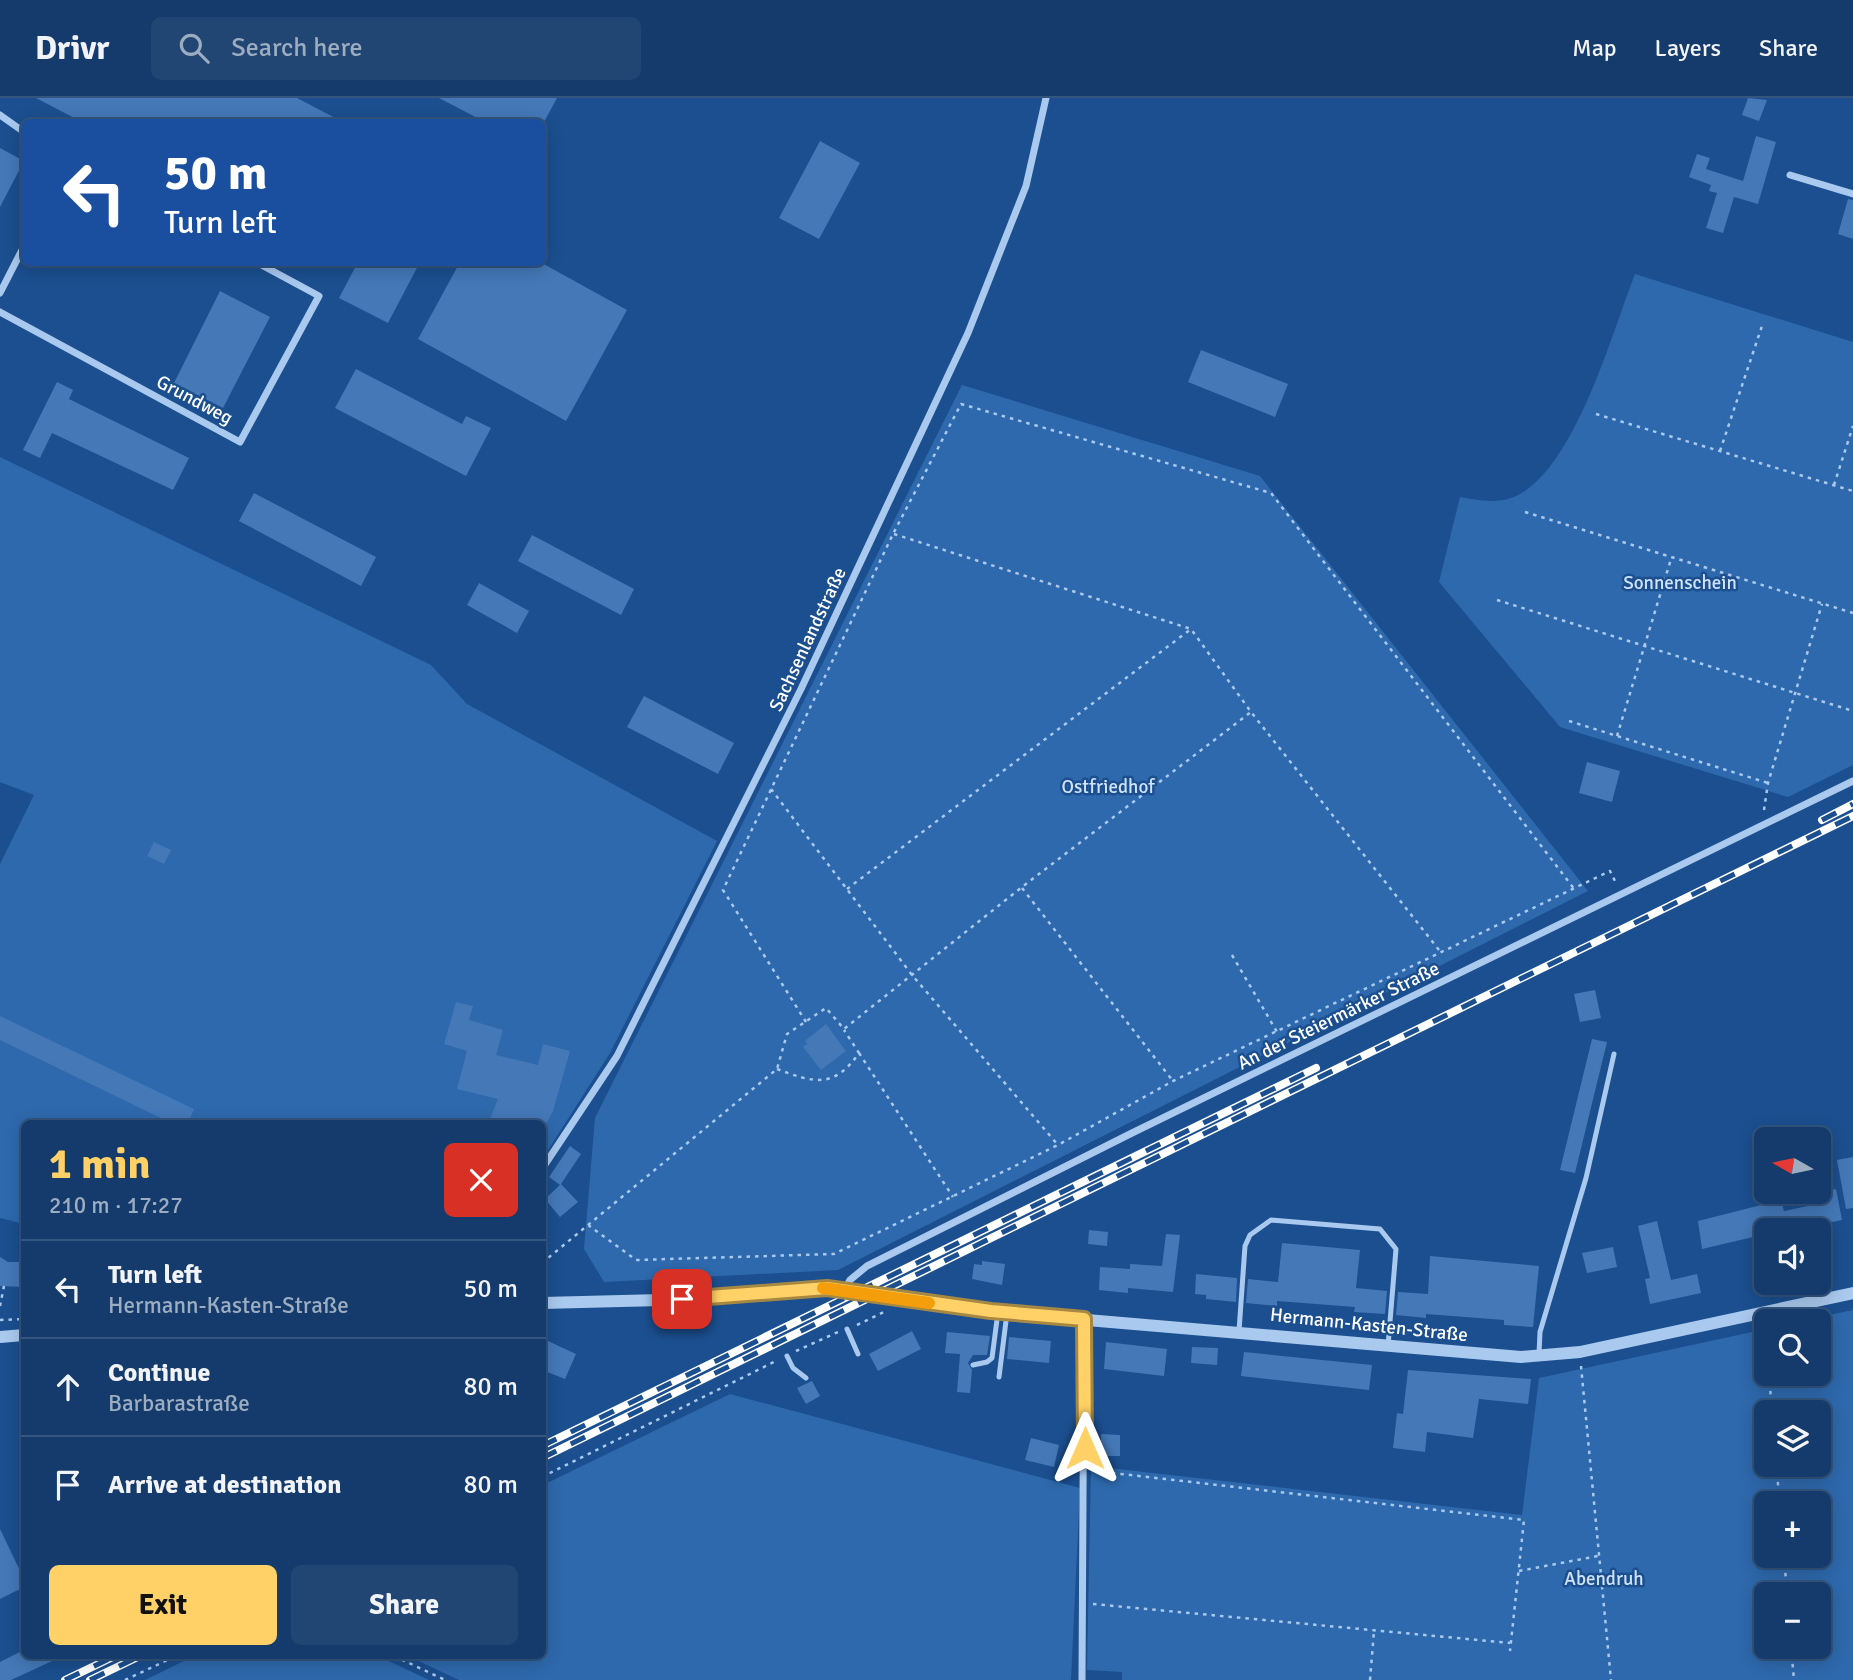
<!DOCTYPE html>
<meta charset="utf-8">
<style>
:root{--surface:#143b6b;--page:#214673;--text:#f1f3f6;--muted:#9dadc1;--line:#33557e;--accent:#ffd166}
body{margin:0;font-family:Signika,sans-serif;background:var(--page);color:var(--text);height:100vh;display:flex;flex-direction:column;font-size:26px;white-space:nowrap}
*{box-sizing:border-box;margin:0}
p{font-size:23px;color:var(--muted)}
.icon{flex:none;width:38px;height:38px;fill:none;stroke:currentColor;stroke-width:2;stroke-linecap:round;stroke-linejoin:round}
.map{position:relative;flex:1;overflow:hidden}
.sheet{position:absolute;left:21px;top:1022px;width:525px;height:539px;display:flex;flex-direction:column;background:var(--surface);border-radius:10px;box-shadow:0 4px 18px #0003,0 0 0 2px var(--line)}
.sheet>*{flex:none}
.hud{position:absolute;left:21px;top:21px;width:525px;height:147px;border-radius:10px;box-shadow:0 4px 18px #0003,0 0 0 2px var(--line);background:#1a4fa0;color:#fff;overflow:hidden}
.needle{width:46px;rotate:279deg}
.fabs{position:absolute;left:1754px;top:1029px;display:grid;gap:14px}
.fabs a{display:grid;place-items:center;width:77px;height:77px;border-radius:10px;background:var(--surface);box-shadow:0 4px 18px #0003,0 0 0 2px var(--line);font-size:35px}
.pin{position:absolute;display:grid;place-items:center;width:60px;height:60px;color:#fff;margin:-30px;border-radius:14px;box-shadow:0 4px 10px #0006}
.me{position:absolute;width:77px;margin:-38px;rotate:0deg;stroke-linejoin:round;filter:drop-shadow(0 0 5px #0008)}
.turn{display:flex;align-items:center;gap:24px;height:147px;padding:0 28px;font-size:32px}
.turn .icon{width:91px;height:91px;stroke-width:2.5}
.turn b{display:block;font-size:49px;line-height:60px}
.round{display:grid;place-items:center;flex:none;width:74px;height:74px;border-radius:10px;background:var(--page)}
.head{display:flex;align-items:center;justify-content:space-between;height:119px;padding:0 28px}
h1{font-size:42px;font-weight:800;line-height:52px;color:var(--accent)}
.action{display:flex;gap:14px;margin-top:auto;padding:14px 28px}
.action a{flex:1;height:80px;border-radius:10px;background:var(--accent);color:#111;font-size:28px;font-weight:800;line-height:80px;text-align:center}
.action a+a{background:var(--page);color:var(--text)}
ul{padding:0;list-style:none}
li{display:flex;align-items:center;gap:21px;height:98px;padding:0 28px;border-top:2px solid var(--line)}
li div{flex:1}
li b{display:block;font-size:26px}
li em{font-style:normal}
header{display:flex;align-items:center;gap:42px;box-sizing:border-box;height:98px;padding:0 35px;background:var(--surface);border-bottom:2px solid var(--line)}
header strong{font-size:33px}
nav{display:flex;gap:38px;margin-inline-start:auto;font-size:24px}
.search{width:490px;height:63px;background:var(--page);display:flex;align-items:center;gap:18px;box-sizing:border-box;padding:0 24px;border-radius:10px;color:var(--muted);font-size:26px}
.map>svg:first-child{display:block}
</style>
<header>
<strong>Drivr</strong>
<div class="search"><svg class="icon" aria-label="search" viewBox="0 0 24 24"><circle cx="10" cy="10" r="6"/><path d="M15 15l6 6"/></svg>Search here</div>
<nav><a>Map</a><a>Layers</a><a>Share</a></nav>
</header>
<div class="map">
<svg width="1853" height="1582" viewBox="0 0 1853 1582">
<rect width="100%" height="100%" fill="#1b4f8f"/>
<!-- green -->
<path fill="#2e69ad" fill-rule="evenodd" d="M1635,176L1853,244V667L1788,699L1560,629L1439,484L1460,399C1477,402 1492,405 1508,401C1572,383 1612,234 1635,176Z
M962,287L1260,378L1588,793L838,1172L604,1184L584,1151L595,1020Z
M0,359L431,567L467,606L717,743L610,955L543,1060L542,1026H24V1126L0,1120V766L34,697L0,684Z
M1853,1212V1582H1122V1574L1087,1572L1091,1368L1522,1417L1539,1280L1766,1231V1276H1818V1223H1800ZM1766,1314H1818V1367H1766ZM1818,1405V1458H1766V1405ZM1818,1496V1549H1766V1496Z
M730,1296L1080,1390L1071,1582H459L408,1558H542L543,1387Z
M194,1558H378L429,1582H145Z"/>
<!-- building -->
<path fill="#4478b7" d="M36,0H297L343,24H82Z
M439,0H557L544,24H485Z
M1748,0L1767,2L1759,23L1742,17Z
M1756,38L1776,44L1758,106L1734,99L1723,135L1706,130L1717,95L1709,93L1711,87L1689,79L1697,56L1710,60L1706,71L1743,83Z
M820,43L860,65L819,141L779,120Z
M0,50L24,63L0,109Z
M1848,101L1853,102V141L1838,136Z
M358,164H420L388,225L339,200Z
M460,164H540L627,212L566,323L418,241Z
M220,193L270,219L223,310L174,285Z
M1201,252L1288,286L1275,319L1188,284Z
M356,271L462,326L466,318L491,330L466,378L335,310Z
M57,284L73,292L69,301L189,360L173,392L52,335L40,360L23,352Z
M254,395L376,459L361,488L239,423Z
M532,437L634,491L621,517L518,463Z
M479,485L529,513L517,535L467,507Z
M644,598L734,645L718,676L627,629Z
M1587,664L1620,673L1612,704L1579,695Z
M154,744L171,752L164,766L147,758Z
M1595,892L1601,920L1580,924L1574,896Z
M456,904L473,908L469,922L503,932L496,957L538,967L543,946L570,953L553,1013L546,1026H488L498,1001L457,991L467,953L444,946Z
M0,918L194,1011L188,1026H173L0,942Z
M826,926L846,953L821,972L803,949L807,946L805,943Z
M1592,941L1607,944L1575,1075L1560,1072Z
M570,1048L581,1056L561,1086L578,1104L560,1119L545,1101L560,1087L549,1079Z
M1853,1059V1110L1846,1111L1837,1062Z
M1836,1091L1842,1122L1798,1131L1766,1132V1136L1702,1151L1698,1123L1781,1102L1784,1113L1822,1105L1819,1095Z
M1657,1123L1671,1182L1697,1176L1701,1195L1650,1206L1645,1181L1650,1180L1638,1128Z
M1089,1132L1108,1134L1107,1148L1088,1146Z
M1166,1136L1180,1137L1173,1194L1128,1190V1195L1099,1192L1100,1169L1130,1171V1166L1162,1168Z
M1282,1145L1360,1152L1356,1190L1387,1193L1385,1216L1354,1214L1355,1209L1277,1203V1208L1246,1205L1248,1181L1278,1184Z
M1613,1149L1617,1169L1587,1175L1582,1155Z
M1430,1158L1539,1168L1533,1229L1504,1227V1222L1426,1216V1220L1396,1217L1398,1194L1428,1196Z
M0,1159L8,1164H24V1189L0,1188Z
M982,1163L1005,1166L1002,1187L972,1181L974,1166L982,1167Z
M1196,1176L1237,1180L1236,1204L1206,1201V1197L1195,1196Z
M912,1233L921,1251L878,1273L869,1256Z
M947,1234L990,1238L987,1257H973L968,1265L972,1272L970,1295L957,1294L960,1256L945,1255Z
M1009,1239L1051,1243L1049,1265L1007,1261Z
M548,1243L576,1256L565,1281L542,1272V1255Z
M1106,1244L1167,1251L1164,1278L1104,1271Z
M1192,1249L1218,1250L1217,1267L1191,1265Z
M1244,1254L1372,1267L1369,1292L1241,1278Z
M1408,1272L1531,1281L1528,1306L1479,1301L1473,1340L1427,1334L1425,1354L1393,1350L1397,1315L1403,1316Z
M812,1283L820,1298L806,1306L797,1290Z
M1101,1336L1120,1337V1358H1101Z
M1031,1340L1059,1347L1054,1369L1025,1362Z
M0,1431L24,1481V1489L0,1501Z
M24,1552V1558H63L11,1582H0V1564Z"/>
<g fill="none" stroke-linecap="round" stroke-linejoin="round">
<!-- path -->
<path stroke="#a9c9ee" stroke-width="2.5" stroke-dasharray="3.5 5" stroke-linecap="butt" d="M1596,316L1853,393
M1720,353L1762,228
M1834,387L1853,328
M1525,414L1853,515
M894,436L1191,531L1251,614L1439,852
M1497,502L1853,613
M1569,623L1768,685
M1617,638L1671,461
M771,691L912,877L1058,1047
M1764,712L1768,685L1822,506
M1022,790L1173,983
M847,791L1191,531
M1232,857L1277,934
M806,924L723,792L893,436L961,306L1271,395L1575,792
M859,955L953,1099
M777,971C814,985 834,991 859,955L844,932
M588,1127L636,1162L834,1156L1058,1047L1173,983L1610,773L1616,785
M542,1165L777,971L787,936L826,910L844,931L1022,789L1251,614
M0,1208L4,1188
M0,1222L24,1221
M857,1227L886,1213
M796,1253L838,1234
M1581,1268L1611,1582
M1769,1276L1772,1314
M1776,1367L1780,1405
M1095,1373L1524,1422L1510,1553
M542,1379L778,1262
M1784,1458L1787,1496
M1519,1473L1598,1458
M1093,1506L1510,1545
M1791,1549L1794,1582
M394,1558L445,1582
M125,1582L176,1558
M1370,1582L1374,1533"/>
<!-- service -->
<path stroke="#a9c9ee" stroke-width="5" d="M847,1231L858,1256
M1239,1233L1245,1148L1250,1137L1271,1122L1380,1131L1396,1151L1388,1248
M1539,1256L1540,1234L1586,1080L1614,956
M787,1258L793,1270L806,1280
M973,1267L987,1264L992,1260L998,1214
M999,1279L1007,1215"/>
<!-- minor -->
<path stroke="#a9c9ee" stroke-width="7" d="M0,17L24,34
M1790,77L1853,96
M0,195L24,148
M0,214L240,344L319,198L256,164
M542,1071L617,958L801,591L968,235L1026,88L1046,0
M845,1191L850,1182L867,1168L1132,1035L1853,683
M1082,1582L1084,1221"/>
<!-- tertiary -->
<path stroke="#a9c9ee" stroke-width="12" d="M542,1205L701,1201L827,1190L1040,1218L1521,1259L1580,1254L1853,1195
M0,1239L24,1237"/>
<!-- rail casing -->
<g stroke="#fff" stroke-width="8">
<path id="rail" d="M1822,722L1853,706
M542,1348L1316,970
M542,1360L1853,718
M65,1582L115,1558
M90,1582L140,1558"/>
</g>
<!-- rail -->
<use href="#rail" stroke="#1b4f8f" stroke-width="5" stroke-dasharray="16" stroke-linecap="butt"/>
</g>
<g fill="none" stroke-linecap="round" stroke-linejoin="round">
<!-- route casing -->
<g stroke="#a68842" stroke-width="18">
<path id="route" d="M682,1201L827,1190L991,1213L1084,1221L1085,1350"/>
</g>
<!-- route -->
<use href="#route" stroke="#ffd166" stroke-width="12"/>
<!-- slow -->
<path stroke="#f59e0b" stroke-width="12" d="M823,1190L929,1205"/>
</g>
<g text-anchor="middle" stroke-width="5" stroke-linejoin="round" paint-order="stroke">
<!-- street labels -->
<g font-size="19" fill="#fff" stroke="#1b4f8f">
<text transform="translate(195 301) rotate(28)" y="7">Grundweg</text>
<text transform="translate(807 541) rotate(-65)" y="7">Sachsenlandstraße</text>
<text transform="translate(1338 917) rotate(-26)" y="7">An der Steiermärker Straße</text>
<text transform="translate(1369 1226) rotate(6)" y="7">Hermann-Kasten-Straße</text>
</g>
<!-- park labels -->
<g font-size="19" fill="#cfe3fa" stroke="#1b4f8f">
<text x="1680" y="491">Sonnenschein</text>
<text x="1108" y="695">Ostfriedhof</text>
<text x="1604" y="1487">Abendruh</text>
</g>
</g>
</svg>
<div class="fabs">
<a><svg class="needle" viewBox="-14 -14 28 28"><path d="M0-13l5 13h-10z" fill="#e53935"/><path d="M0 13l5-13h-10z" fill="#9dadc1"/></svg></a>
<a><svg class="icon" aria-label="sound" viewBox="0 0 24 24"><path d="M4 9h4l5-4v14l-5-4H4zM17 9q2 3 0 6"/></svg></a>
<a><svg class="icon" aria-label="search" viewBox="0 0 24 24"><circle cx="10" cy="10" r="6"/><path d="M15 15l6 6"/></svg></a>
<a><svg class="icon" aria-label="layers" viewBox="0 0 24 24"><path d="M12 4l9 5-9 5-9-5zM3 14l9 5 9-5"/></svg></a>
<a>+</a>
<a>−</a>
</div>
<div class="pin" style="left:682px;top:1201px;background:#d93025"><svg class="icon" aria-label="arrive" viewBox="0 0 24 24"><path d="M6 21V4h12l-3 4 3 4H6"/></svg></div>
<svg class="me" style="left:1085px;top:1350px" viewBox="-20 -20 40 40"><path d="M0-17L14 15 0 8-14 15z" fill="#ffd166" stroke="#fff" stroke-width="4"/></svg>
<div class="hud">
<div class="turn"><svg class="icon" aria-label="left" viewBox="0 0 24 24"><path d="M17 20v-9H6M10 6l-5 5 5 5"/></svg><div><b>50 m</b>Turn left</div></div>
</div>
<section class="sheet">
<div class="head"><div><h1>1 min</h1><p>210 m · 17:27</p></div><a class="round" style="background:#d93025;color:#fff"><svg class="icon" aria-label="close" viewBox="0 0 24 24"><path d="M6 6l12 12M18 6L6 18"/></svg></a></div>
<ul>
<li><svg class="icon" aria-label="left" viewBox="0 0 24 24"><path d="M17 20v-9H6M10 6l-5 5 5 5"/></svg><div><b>Turn left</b><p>Hermann-Kasten-Straße</p></div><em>50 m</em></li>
<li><svg class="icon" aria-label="ahead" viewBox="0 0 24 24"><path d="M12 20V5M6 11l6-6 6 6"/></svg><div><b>Continue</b><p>Barbarastraße</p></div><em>80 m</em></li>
<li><svg class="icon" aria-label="arrive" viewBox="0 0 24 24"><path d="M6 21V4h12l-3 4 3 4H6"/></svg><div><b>Arrive at destination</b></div><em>80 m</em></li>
</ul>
<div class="action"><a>Exit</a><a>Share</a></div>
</section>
</div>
